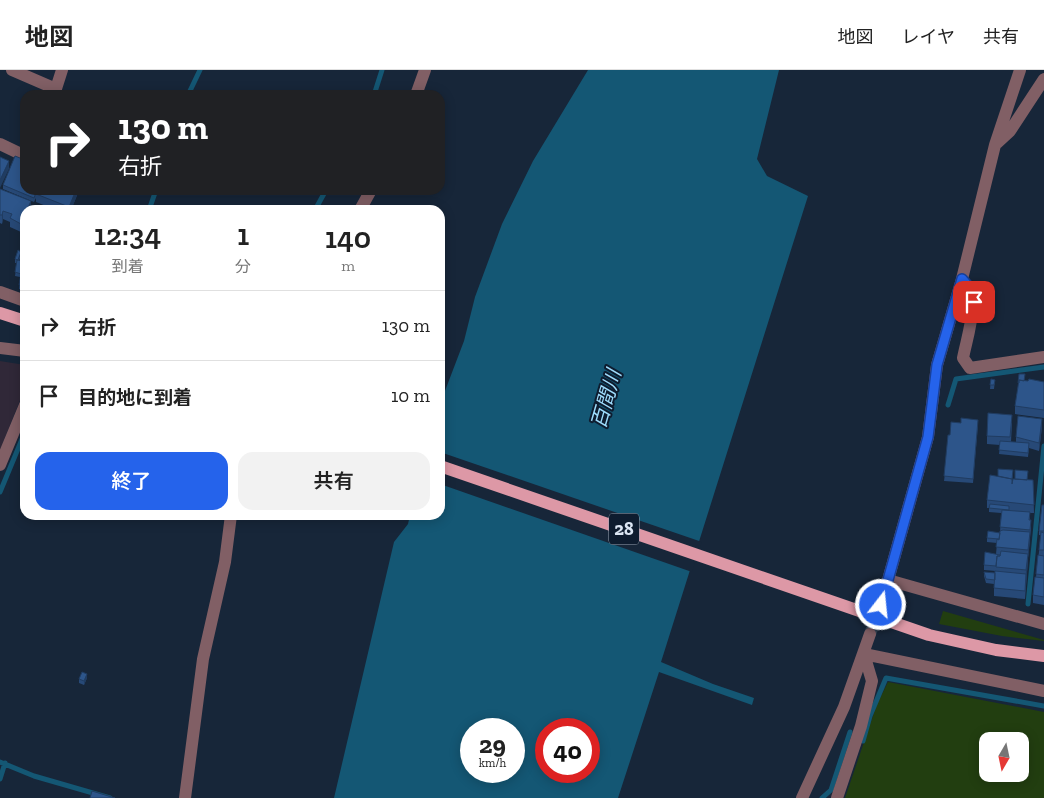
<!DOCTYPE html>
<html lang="ja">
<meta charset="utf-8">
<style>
:root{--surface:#fff;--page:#f2f2f2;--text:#222;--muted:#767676;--line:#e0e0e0;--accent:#2563eb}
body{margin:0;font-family:"Zilla Slab","Noto Sans JP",serif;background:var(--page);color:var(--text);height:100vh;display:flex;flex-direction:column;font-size:19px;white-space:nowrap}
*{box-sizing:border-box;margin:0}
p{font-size:16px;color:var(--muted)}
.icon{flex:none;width:28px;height:28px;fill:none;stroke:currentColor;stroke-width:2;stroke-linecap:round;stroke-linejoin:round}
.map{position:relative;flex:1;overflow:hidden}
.panel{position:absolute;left:20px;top:135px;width:425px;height:315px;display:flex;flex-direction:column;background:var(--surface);border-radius:15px;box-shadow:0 2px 12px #0003}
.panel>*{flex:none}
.hud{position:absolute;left:20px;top:20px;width:425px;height:105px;border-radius:15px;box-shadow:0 2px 12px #0003;background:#202124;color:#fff;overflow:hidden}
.needle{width:32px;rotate:189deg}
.fabs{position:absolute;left:979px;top:662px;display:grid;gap:10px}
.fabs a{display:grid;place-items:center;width:50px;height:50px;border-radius:10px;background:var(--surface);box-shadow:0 2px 12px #0003;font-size:25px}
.speed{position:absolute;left:460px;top:648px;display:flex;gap:10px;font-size:25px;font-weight:700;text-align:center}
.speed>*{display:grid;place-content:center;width:65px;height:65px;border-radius:50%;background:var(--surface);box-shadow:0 2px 12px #0003;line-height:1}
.speed small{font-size:12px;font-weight:400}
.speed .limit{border:8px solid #d22;background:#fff;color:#111}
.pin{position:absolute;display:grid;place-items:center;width:42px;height:42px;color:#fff;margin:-21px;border-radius:10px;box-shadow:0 2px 8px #0006}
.me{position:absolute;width:55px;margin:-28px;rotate:16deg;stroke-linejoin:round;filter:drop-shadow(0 0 4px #0008)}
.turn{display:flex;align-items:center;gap:18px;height:105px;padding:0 15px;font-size:22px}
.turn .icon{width:65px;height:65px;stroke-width:2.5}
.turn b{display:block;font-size:35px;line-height:42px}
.eta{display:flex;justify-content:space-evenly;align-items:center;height:85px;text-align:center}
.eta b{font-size:30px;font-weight:600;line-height:35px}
.primary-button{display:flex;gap:10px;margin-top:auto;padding:10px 15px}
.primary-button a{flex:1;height:58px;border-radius:15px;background:var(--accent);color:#fff;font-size:20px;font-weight:600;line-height:58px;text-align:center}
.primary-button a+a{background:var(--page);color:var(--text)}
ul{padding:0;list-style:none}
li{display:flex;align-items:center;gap:15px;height:70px;padding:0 15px;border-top:1px solid var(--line)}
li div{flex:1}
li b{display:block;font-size:19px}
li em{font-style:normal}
header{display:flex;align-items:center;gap:30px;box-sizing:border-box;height:70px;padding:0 25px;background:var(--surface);border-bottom:1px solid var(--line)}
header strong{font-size:24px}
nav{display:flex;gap:28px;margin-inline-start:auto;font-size:18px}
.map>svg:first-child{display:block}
</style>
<header>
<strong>地図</strong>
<nav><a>地図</a><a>レイヤ</a><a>共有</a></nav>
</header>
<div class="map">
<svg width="1044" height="728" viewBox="0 0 1044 728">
<rect width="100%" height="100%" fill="#172639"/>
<!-- commercial -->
<path fill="#302838" d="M0,291L25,295V318L0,380Z"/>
<!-- green -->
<path fill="#223e10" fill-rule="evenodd" d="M943,541L1044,570V571L1002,566L939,554Z
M888,612L1044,642V728H845L877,634ZM988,671H1020V704H988Z"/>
<!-- water -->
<path fill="#145774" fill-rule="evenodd" d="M588,0H779L757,89L767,106L808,126L661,592L713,614L754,628L752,635L659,602L618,728H334L394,472L408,454L410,445H440V334L464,271L475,227L502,154L533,91ZM471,659H514V701H471ZM546,659H589V701H546Z"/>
<!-- pier -->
<path fill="#172639" d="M440,382L702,472L692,502L440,414Z"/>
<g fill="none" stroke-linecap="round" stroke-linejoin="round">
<!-- stream -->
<path stroke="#145774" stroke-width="5" d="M188,25L200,0
M374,25L382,0
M149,140L156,120
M315,140L326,120
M948,335L956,309L1044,297
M0,422L25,362
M1028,534L1044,376
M863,671L870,646L886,608L1044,636
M0,692L34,706L110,728
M0,709L5,693
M822,728L831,720L850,662"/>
<!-- minor-tunnel -->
<path stroke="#344355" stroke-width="12" stroke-dasharray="12 6" stroke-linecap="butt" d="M870,564L881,535"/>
<!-- minor -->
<path stroke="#815f65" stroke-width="12" d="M12,0L56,19
M54,25L62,0
M416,25L425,0
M997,73L1010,61L1044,9
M0,74L25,86
M360,140L371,120
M962,209C981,231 968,262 963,288L970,298L1044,287
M0,222L25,231
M0,278L25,281
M0,395L25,335
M888,510L1044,554
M881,535L928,367L937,295L962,209L995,75L1020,0
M185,728L203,589L225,492L231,445
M802,728L844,637L870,564
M837,728L861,656L872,611L864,584L1044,621"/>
<!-- major -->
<path stroke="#dd98a6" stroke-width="12" d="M0,243L25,251
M440,396L929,565L996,580L1044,586"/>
</g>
<!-- wall -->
<path fill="#274977" d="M3,115L25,120H78V123L71,140H56L36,132V128L34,132L3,119Z
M0,119L31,131V140H25L21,162L10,157V152L3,149L2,154L0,153Z
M25,185V221L19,219L20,207L15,206L17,193H15V189L21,186L19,191H24Z
M991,309L995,310L994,319H990Z
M1025,311L1044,312V348L1015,344V336L1018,317V313Z
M1012,353L1011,372H1016V367L1042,357L1039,381L1029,378L1028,387L999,384L1000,375L987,374V366Z
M978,354L973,413L944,411L950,365Z
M1013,400L1012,412L1027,410H1033L1034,443H1030V450L1031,458L1028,488L1025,529L994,526V514L986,513L984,506V502L995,503L996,501L984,500V495L996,484L997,473L987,472V468L1000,463L1001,443L989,442V438H987V430L998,406Z
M1044,435V535L1033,533V525L1036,507L1041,465H1039V461Z
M87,608L84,615L79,613V609Z"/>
<!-- shaded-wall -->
<path fill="#203c61" d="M9,91V99L0,118V110Z
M75,120H78V123L71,140H69V137Z
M31,131V140H27Z
M3,141V149L2,154V145Z
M25,145V153L21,162V154Z
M1042,349V357L1039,381V373Z
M1030,462V471L1028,488V480Z
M1028,484V492L1025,529L1026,500Z
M87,604V608L84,615V611Z"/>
<!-- building -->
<path fill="#2d558a" stroke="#203c61" d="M15,86L25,90V96L24,99H25V120H37L34,128L3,115Z
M0,87L9,91L0,110Z
M0,119L31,131L27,140H25V145L21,154L10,148L12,144L3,141L2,145H0Z
M37,120H76L69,137L36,124Z
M18,180L21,182L18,190L15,189Z
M25,185V217L19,215L21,204L15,202L17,190L24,191Z
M1019,304H1025L1024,311L1019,310V313H1018Z
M991,309L995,310L994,315H990Z
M1029,309L1044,312V340L1015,336L1019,310L1028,311Z
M988,343L1012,345L1010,367L987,366Z
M1018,346L1042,349L1039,373L1016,367Z
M961,348L978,350L973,409L944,406L948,365H950L951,352L961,353Z
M1000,371L1029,373L1028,383L999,380Z
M998,399L1013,400L1012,409L998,406Z
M1015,400L1028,401L1027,410L1015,409Z
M990,405L1012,409V414L1013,409L1033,410L1034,435L987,430Z
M990,434L1009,436V440L989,438Z
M1042,435H1044V461H1039Z
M1002,440L1030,442L1029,450H1031L1030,460L1000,457Z
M1003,460L1030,462L1028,480L996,477L997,469L999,470L1000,461Z
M988,461L1000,463L999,469L987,468Z
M1041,462L1044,463V480H1039Z
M1001,481L1028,484L1026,500L996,497L997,486H1000Z
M985,482L1000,485V486H997L996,496L984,495Z
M1038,485L1044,486V505L1036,504Z
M995,501L1026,504L1025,521L994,518Z
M984,502L995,503V510L986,509Z
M1035,507L1044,508V527L1033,525Z
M82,602L87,604L84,611L79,609Z
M92,721L115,728H90Z"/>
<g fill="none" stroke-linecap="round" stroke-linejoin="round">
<!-- route casing -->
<g stroke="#184099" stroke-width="12">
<path id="route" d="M881,535L928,367L937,295L962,209L969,217L974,232"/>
</g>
<!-- route -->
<use href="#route" stroke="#2563eb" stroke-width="9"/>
</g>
<g text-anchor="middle" stroke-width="4" stroke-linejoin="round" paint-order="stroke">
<!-- shield labels -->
<rect fill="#0e1c2f" stroke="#9ea9b8" stroke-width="1" x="609" y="443.5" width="30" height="31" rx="4"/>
<g font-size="18" font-weight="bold" fill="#dbe5f3">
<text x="624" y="465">28</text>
</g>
<!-- water labels -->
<g font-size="20" font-style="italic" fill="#9edcfc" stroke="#0e1c2f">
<text transform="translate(606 329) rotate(-74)" y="7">百間川</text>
</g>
</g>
</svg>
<div class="fabs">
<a><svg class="needle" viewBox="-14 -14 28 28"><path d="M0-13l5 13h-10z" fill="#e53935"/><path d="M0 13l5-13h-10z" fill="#767676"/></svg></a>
</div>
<div class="speed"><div>29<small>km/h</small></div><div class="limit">40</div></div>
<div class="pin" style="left:974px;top:232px;background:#d93025"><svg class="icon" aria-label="arrive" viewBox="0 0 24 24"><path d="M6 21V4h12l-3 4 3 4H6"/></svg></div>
<svg class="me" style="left:881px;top:535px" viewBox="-20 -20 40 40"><circle r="17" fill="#2563eb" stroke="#fff" stroke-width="3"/><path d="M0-11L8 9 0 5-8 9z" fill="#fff"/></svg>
<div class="hud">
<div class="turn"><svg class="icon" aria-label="right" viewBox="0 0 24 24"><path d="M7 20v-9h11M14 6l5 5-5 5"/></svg><div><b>130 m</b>右折</div></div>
</div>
<section class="panel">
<div class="eta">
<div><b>12:34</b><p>到着</p></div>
<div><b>1</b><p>分</p></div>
<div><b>140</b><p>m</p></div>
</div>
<ul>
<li><svg class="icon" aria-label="right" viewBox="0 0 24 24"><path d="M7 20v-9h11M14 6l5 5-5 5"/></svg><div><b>右折</b></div><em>130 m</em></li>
<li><svg class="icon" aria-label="arrive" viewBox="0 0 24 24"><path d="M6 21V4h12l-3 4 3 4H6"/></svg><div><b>目的地に到着</b></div><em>10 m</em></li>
</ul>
<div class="primary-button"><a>終了</a><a>共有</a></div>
</section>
</div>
